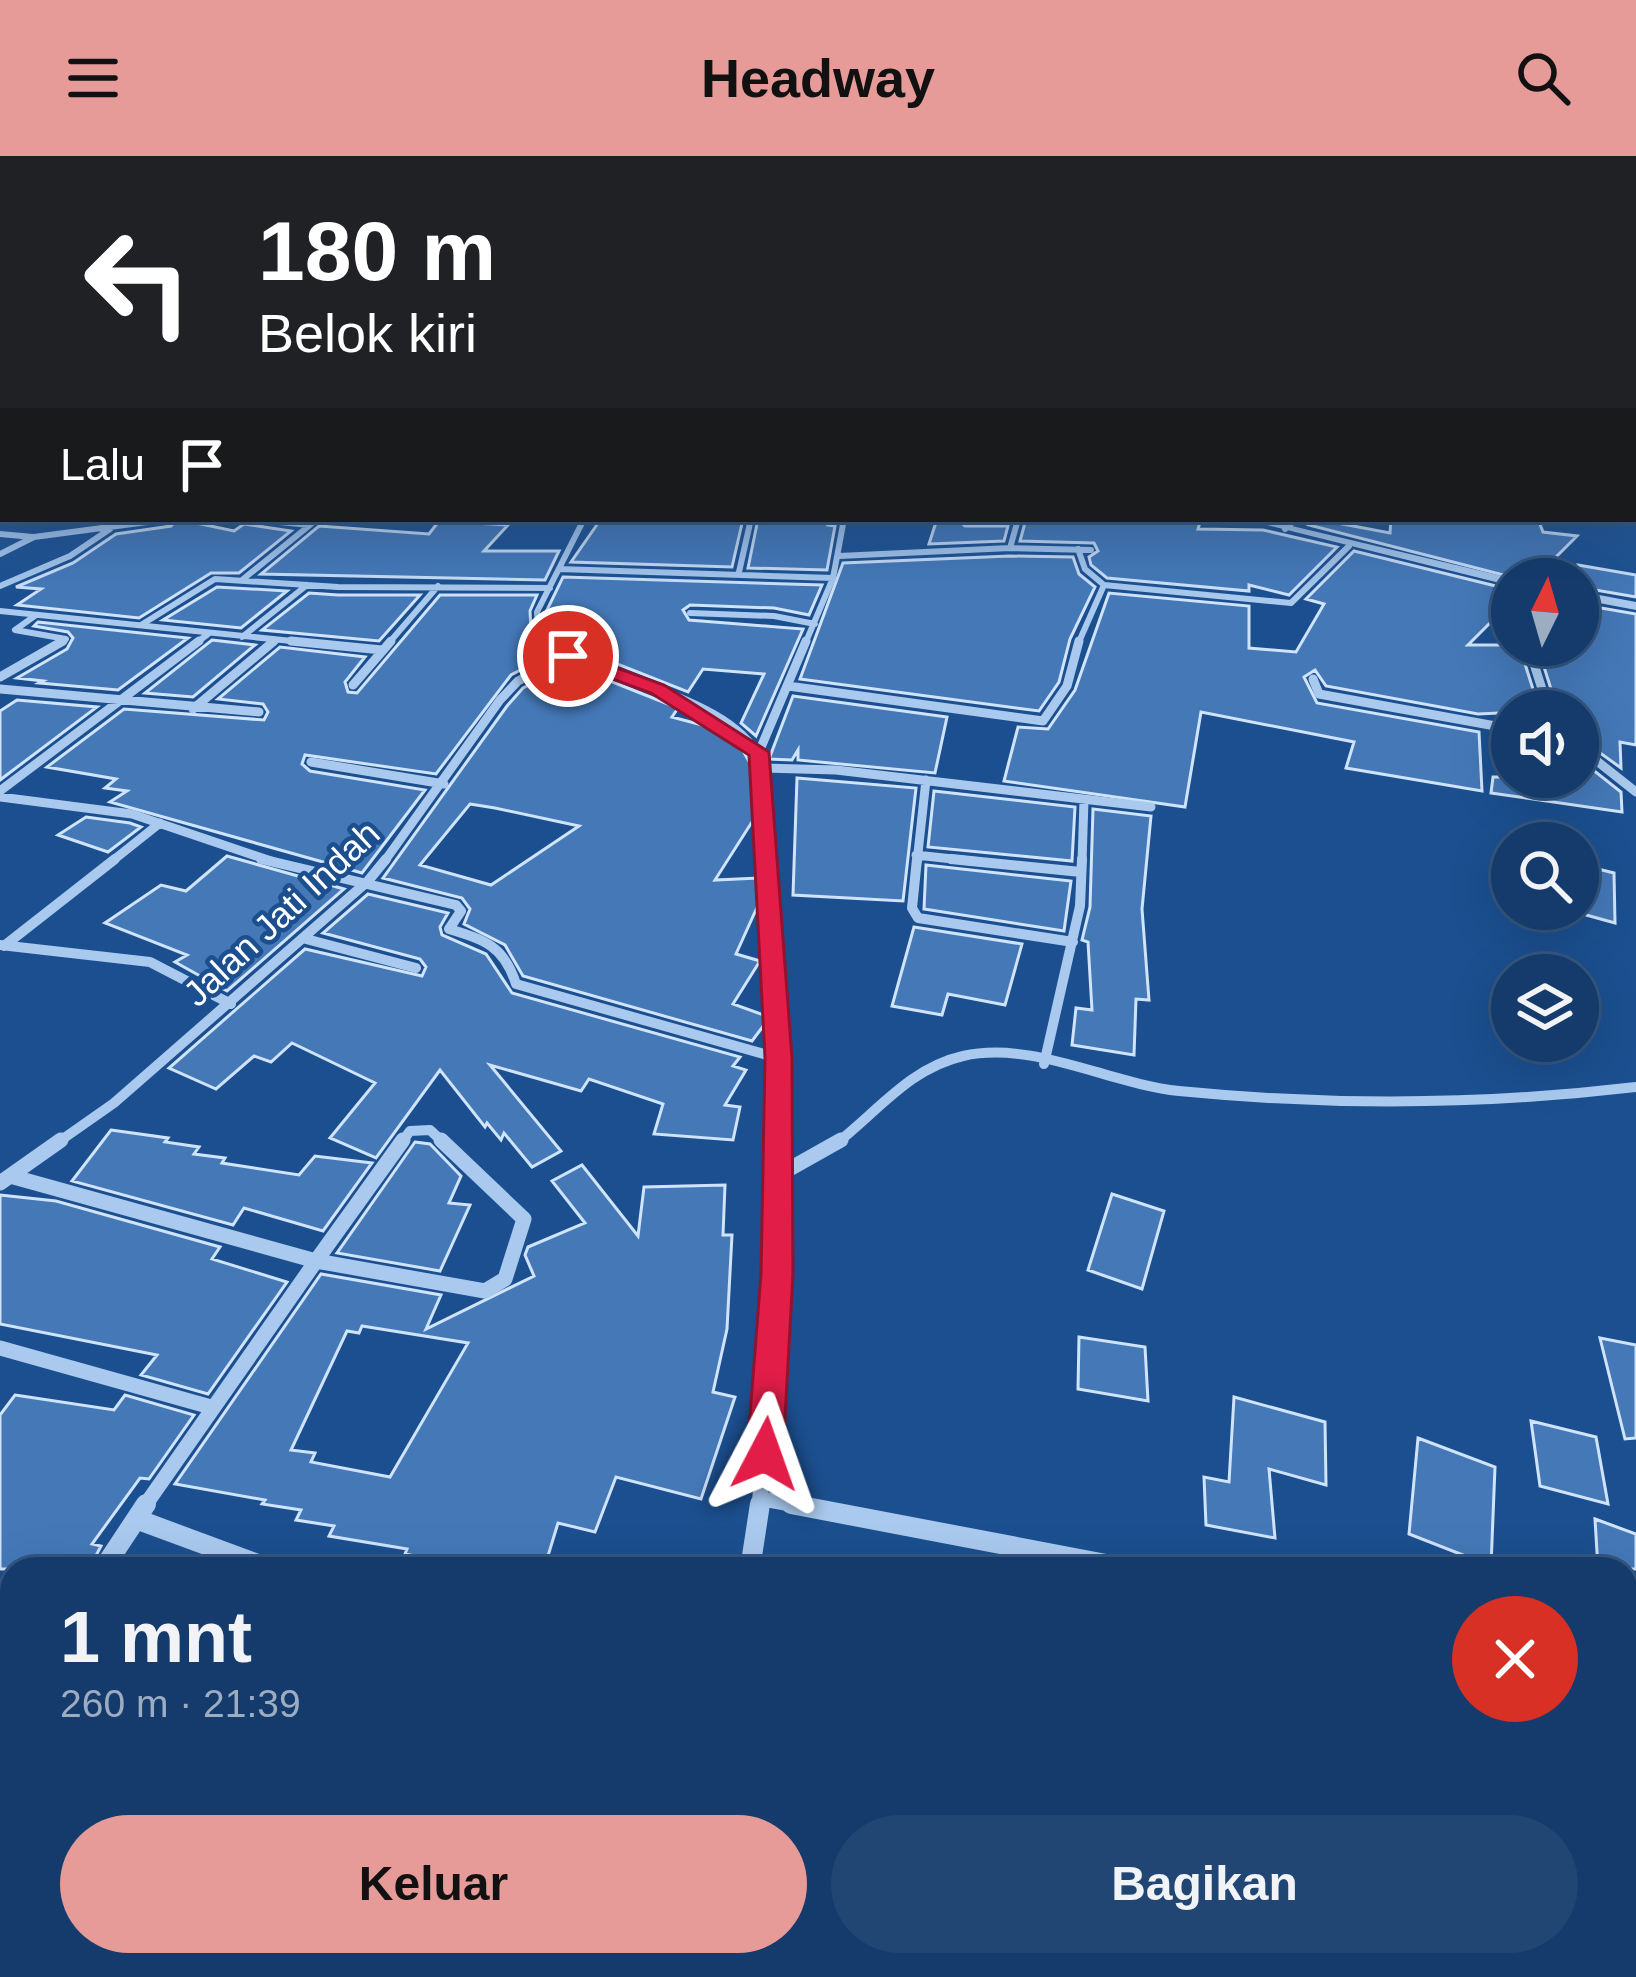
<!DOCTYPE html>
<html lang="id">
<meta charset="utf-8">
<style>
:root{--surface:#143b6b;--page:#214673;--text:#f1f3f6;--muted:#9dadc1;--line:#33557e;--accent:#e69b98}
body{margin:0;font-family:Helvetica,sans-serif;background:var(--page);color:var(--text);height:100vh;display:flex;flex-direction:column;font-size:45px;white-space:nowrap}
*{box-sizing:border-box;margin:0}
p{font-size:39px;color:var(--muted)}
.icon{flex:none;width:66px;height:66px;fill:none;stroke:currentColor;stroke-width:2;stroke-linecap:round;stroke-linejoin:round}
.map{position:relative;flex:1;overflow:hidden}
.side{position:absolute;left:0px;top:1401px;width:1638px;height:420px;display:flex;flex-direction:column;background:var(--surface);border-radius:36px 36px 0 0;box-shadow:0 12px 48px #0002,0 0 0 3px var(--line)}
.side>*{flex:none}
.top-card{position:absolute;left:0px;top:0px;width:1638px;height:366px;box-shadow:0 12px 48px #0002,0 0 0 3px var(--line);background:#202124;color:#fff;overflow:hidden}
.needle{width:78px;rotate:5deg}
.controls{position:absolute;left:1491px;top:402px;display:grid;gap:24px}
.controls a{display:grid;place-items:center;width:108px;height:108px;border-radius:50%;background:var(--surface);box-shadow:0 12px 48px #0002,0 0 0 3px var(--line);font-size:60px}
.pin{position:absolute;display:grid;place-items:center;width:102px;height:102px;color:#fff;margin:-51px;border:6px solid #fff;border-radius:50%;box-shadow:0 3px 12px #0007}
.me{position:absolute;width:132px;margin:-66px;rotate:4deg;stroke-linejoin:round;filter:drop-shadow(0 0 9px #0008)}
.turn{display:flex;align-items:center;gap:42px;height:252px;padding:0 60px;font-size:54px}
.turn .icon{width:156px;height:156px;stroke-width:2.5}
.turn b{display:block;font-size:84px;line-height:102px}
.then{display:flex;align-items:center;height:114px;padding:0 60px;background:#0003;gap:24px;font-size:45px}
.round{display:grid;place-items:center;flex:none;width:126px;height:126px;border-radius:63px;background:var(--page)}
.headline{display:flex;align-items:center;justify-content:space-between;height:204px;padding:0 60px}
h1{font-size:72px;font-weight:600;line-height:90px}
.button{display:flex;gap:24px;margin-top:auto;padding:24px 60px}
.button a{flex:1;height:138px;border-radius:72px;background:var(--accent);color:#111;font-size:48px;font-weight:600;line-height:138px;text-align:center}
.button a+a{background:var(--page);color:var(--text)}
header{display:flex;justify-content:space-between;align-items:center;height:156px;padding:0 60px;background:var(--accent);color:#111;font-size:54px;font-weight:600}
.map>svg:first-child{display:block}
</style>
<header><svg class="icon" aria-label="menu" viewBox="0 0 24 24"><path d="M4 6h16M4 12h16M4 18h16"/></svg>Headway<svg class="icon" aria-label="search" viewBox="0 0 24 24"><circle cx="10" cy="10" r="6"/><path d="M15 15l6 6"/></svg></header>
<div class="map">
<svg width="1636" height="1821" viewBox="0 0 1636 1821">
<rect width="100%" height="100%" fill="#1b4f8f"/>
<!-- building -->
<path fill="#4478b7" stroke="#cfe3fa" stroke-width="3" fill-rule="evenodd" d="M177,363L234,375L244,368L291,375L239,417H211L139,462L17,449L41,433L16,431L73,407L116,378L171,370Z
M601,363H743L732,411L571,406Z
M758,363H830L828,369L835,370L827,414L748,412Z
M937,363L958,364L965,370H1008L1004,385L929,388Z
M1026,363H1201L1198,373L1263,374L1337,391L1289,439L1249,429V435L1107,422L1091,409L1089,401L1098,395L1094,387L1020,385Z
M1316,363L1390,377L1391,363H1538L1543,376L1577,380L1534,423H1519L1309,369Z
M439,365L508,369L484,395H559L545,424L261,418L319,370L429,378Z
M1354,395L1512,434V445L1468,489H1519L1540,555L1478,558L1326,530L1315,514L1304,521L1317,547L1479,576L1482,635L1346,612L1354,586L1201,556L1185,651L1004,625L1018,571L1048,573L1075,534L1109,437L1249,450V492L1296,496L1324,448L1306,443Z
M1010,400L1073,401L1079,418L1095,431L1070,483L1059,526L1039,555L800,523L843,407Z
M1578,409L1636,419V441L1578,431Z
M563,421L822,429L809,459L774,452L690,449L683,454L689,464L803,473L756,580L741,567L764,518L703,513L688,536L574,491L545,469V458Z
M217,431L287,435L241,472L163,464Z
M309,437L338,439H420L379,485L262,474Z
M440,439H537L530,455L531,474L551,498L511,519L436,618L305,599L302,608L310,615L425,634L362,717L110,646L127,635L105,632L116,623L47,611L124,553L264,564L268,556L263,548L218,543L280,491L365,501L345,526L348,536L357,537Z
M1578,448L1636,458V589L1620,586L1621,612L1578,581V555H1558L1537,489H1582Z
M38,466L188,482L118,534L39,527L43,525L17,522L67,493L73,482L68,476L34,470Z
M212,484L255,489L193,541L145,537Z
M570,509L678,552L672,561L721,574L742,593L754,614L759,655L715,724L758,722L759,747L736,798L760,805L733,848L764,859V869L752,885L523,820L505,789L464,768L470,753L462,742L383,722L507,550L523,532ZM470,648L495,652L579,670L491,729L420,709Z
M793,540L947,561L935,617L798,604V594L792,604L769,603Z
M17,544L97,551L0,624V555Z
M1578,602L1621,636L1622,656L1491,637L1493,621H1576L1578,633Z
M797,622L916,632L903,745L793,739Z
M934,635L1075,651L1072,705L928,691Z
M1093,653L1151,660L1142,753L1149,844L1136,843L1134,899L1072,889L1076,852L1092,854L1088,786L1082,784L1090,751Z
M86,661L130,667L141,671L108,696L58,679Z
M227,700L344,733L227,835L175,806L187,799L105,767L161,729L186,735Z
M1578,708L1614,717L1615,767L1579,757Z
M926,709L1071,725L1064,775L924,753Z
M368,738L448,757L440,771L442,779L486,798L512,837L740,901L733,910L746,914L725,949L740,951L733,984L654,978L663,948L589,923L581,935L490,909L561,995L532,1011L504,977L501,984L487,967L485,971L440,914L376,1002L330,982L375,927L292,887L271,906L254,900L216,933L169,912L305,793L422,820L426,811L420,803L323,777Z
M914,771L1022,788L1005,849L948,838L942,859L892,850Z
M111,974L168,982L165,986L199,991L194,998L225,1002L222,1007L299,1019L315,1000L372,1007L323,1075L244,1052L233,1069L72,1025Z
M415,986L430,988L461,1020L449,1047L470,1049L440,1115L337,1097Z
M582,1009L638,1080L644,1031L725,1029L723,1079H732L727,1173L713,1236L735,1241L701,1343L616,1321L595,1376L558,1367L544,1413H479L405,1398L407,1393L329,1380L334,1370L296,1364L301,1354L262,1348L265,1344L175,1328L321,1118L441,1139L426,1173L534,1120L525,1099L528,1091L585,1067L552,1025ZM362,1170L468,1187L390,1321L311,1306L315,1297L291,1294L347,1175L359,1177Z
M1112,1038L1164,1055L1142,1133L1088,1114Z
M0,1039L56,1045L220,1091L212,1103L287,1126L208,1238L141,1219L157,1199L0,1168Z
M1079,1181L1145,1191L1148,1245L1078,1233Z
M1600,1182L1636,1189V1282L1625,1283Z
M15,1239L114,1254L125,1239L194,1259L149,1323L140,1322L92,1388L101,1390L89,1413H0V1259Z
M1234,1241L1325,1266L1326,1329L1269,1313L1275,1382L1206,1369L1204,1321L1229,1326Z
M1531,1265L1596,1281L1608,1348L1540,1330Z
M1418,1282L1495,1311L1491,1410L1409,1378Z
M1595,1363L1636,1378V1413H1598Z"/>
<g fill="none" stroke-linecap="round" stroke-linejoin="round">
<!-- minor-far4 -->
<path stroke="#a9c9ee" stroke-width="6" d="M250,363L310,369L316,363
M965,363H1019
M1017,367L1010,392L1091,394
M1285,373L1296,363
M0,378L33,381
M1078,393L1085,413L1104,429L1078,488
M0,398L34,381L170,363
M839,400L1010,392
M559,413L833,422
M739,416L751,363
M242,424L310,369
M1104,429L1291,447L1349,390
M0,430L70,400L110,373
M0,455L321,488
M690,457L774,460L815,468
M36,459L15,474L66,483L58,488
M141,469L215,423L338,431L550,432
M242,481L307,429
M195,488L208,478
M271,488L275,484
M388,488L438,430
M549,488L538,472L537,456L584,363
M805,488L833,422L844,363"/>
<!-- minor-far3 -->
<path stroke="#a9c9ee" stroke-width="9" d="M291,485L382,494
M547,485C599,526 741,540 763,611C771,638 766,677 767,706
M1528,489L1549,555
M0,521L63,485
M1313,523L1319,538L1512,573
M353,529L391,485
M788,530L1043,565L1067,530L1079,485
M0,533L259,556
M193,553L274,485
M1578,590L1636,636
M759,596L806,485
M311,606L444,628
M763,612L836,614L1151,651
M0,635L199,485
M0,641L132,658L274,706
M916,699L980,706
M111,706L160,667
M384,706L500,544L518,525L568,500
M917,706L926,624
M1082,706L1084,644"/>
<!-- minor-far2 -->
<path stroke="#a9c9ee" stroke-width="10" d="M261,703L456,749L461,755L449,773C485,784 504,790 516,828L778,902
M767,703L779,987
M917,703L912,752L918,762L1073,786
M951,703L1081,716
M306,783L416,812
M0,789L150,806L231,848
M4,790L115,703
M1044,908L1080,750L1082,703
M57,987L114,947L368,725L386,703
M401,987L410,975L430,974L444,987
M837,987C878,955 910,912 963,900C1033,884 1110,928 1179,935C1332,950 1484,949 1636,931"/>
<!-- minor-far1 -->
<path stroke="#a9c9ee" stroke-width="15" d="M10,1020L316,1105
M777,1020L841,984
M0,1027L61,984
M316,1105L485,1135L505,1123L524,1063L441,984
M316,1105L403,984
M0,1192L211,1251
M762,1343L807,1351
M144,1351L316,1105
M759,1351L776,1159L779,984"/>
<!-- minor -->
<path stroke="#a9c9ee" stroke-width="20" d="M791,1348L1132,1413
M136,1363L271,1413
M103,1413L146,1348
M750,1413L760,1348
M0,1461L12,1465
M1626,1530L1636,1533
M0,1564L12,1547
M0,1633L12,1638
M473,1809L524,1821
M203,1821L210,1809
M406,1821L411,1809
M679,1821L681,1809"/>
<!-- tertiary -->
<path fill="#a9c9ee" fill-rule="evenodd" d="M1243,363H1263L1515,423L1512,430Z
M1578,435L1636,446V454L1578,443Z"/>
</g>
<!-- sky -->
<linearGradient id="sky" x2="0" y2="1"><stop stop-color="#0f2b4f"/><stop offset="0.42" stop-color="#39639b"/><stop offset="1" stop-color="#39639b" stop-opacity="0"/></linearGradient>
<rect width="1636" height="443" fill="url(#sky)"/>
<!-- route -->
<path fill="#e11d48" stroke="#92132f" stroke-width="3" d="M568,494L664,529L769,596L792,902L793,1118L783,1298L778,1311L765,1316L752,1311L747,1298L761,1118L765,902L749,599L651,537L561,504V496Z"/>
<g text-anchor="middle" stroke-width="9" stroke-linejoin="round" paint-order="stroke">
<!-- street labels -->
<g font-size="36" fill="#fff" stroke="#1b4f8f">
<text transform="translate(281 757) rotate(-43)" y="13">Jalan Jati Indah</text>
</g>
</g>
</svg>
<div class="controls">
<a><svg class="needle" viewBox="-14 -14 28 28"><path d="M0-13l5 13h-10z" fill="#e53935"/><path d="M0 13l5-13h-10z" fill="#9dadc1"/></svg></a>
<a><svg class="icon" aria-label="sound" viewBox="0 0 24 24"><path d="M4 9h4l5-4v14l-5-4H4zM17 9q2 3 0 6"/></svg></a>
<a><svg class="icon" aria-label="search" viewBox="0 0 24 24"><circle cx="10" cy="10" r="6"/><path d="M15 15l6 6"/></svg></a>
<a><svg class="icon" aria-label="layers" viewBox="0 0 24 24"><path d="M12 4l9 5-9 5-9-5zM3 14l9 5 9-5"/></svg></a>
</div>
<div class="pin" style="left:568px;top:500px;background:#d93025"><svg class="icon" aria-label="arrive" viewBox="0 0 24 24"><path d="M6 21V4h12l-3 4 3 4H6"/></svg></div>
<svg class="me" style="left:765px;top:1298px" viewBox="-20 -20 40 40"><path d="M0-17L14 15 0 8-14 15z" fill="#e11d48" stroke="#fff" stroke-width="4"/></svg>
<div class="top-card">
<div class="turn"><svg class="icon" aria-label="left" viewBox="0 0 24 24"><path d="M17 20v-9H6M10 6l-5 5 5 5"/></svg><div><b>180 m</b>Belok kiri</div></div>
<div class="then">Lalu<svg class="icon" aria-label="arrive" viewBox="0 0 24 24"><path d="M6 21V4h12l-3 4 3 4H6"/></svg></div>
</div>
<section class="side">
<div class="headline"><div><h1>1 mnt</h1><p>260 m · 21:39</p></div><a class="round" style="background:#d93025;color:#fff"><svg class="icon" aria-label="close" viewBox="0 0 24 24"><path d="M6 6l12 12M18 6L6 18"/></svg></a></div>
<div class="button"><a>Keluar</a><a>Bagikan</a></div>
</section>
</div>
